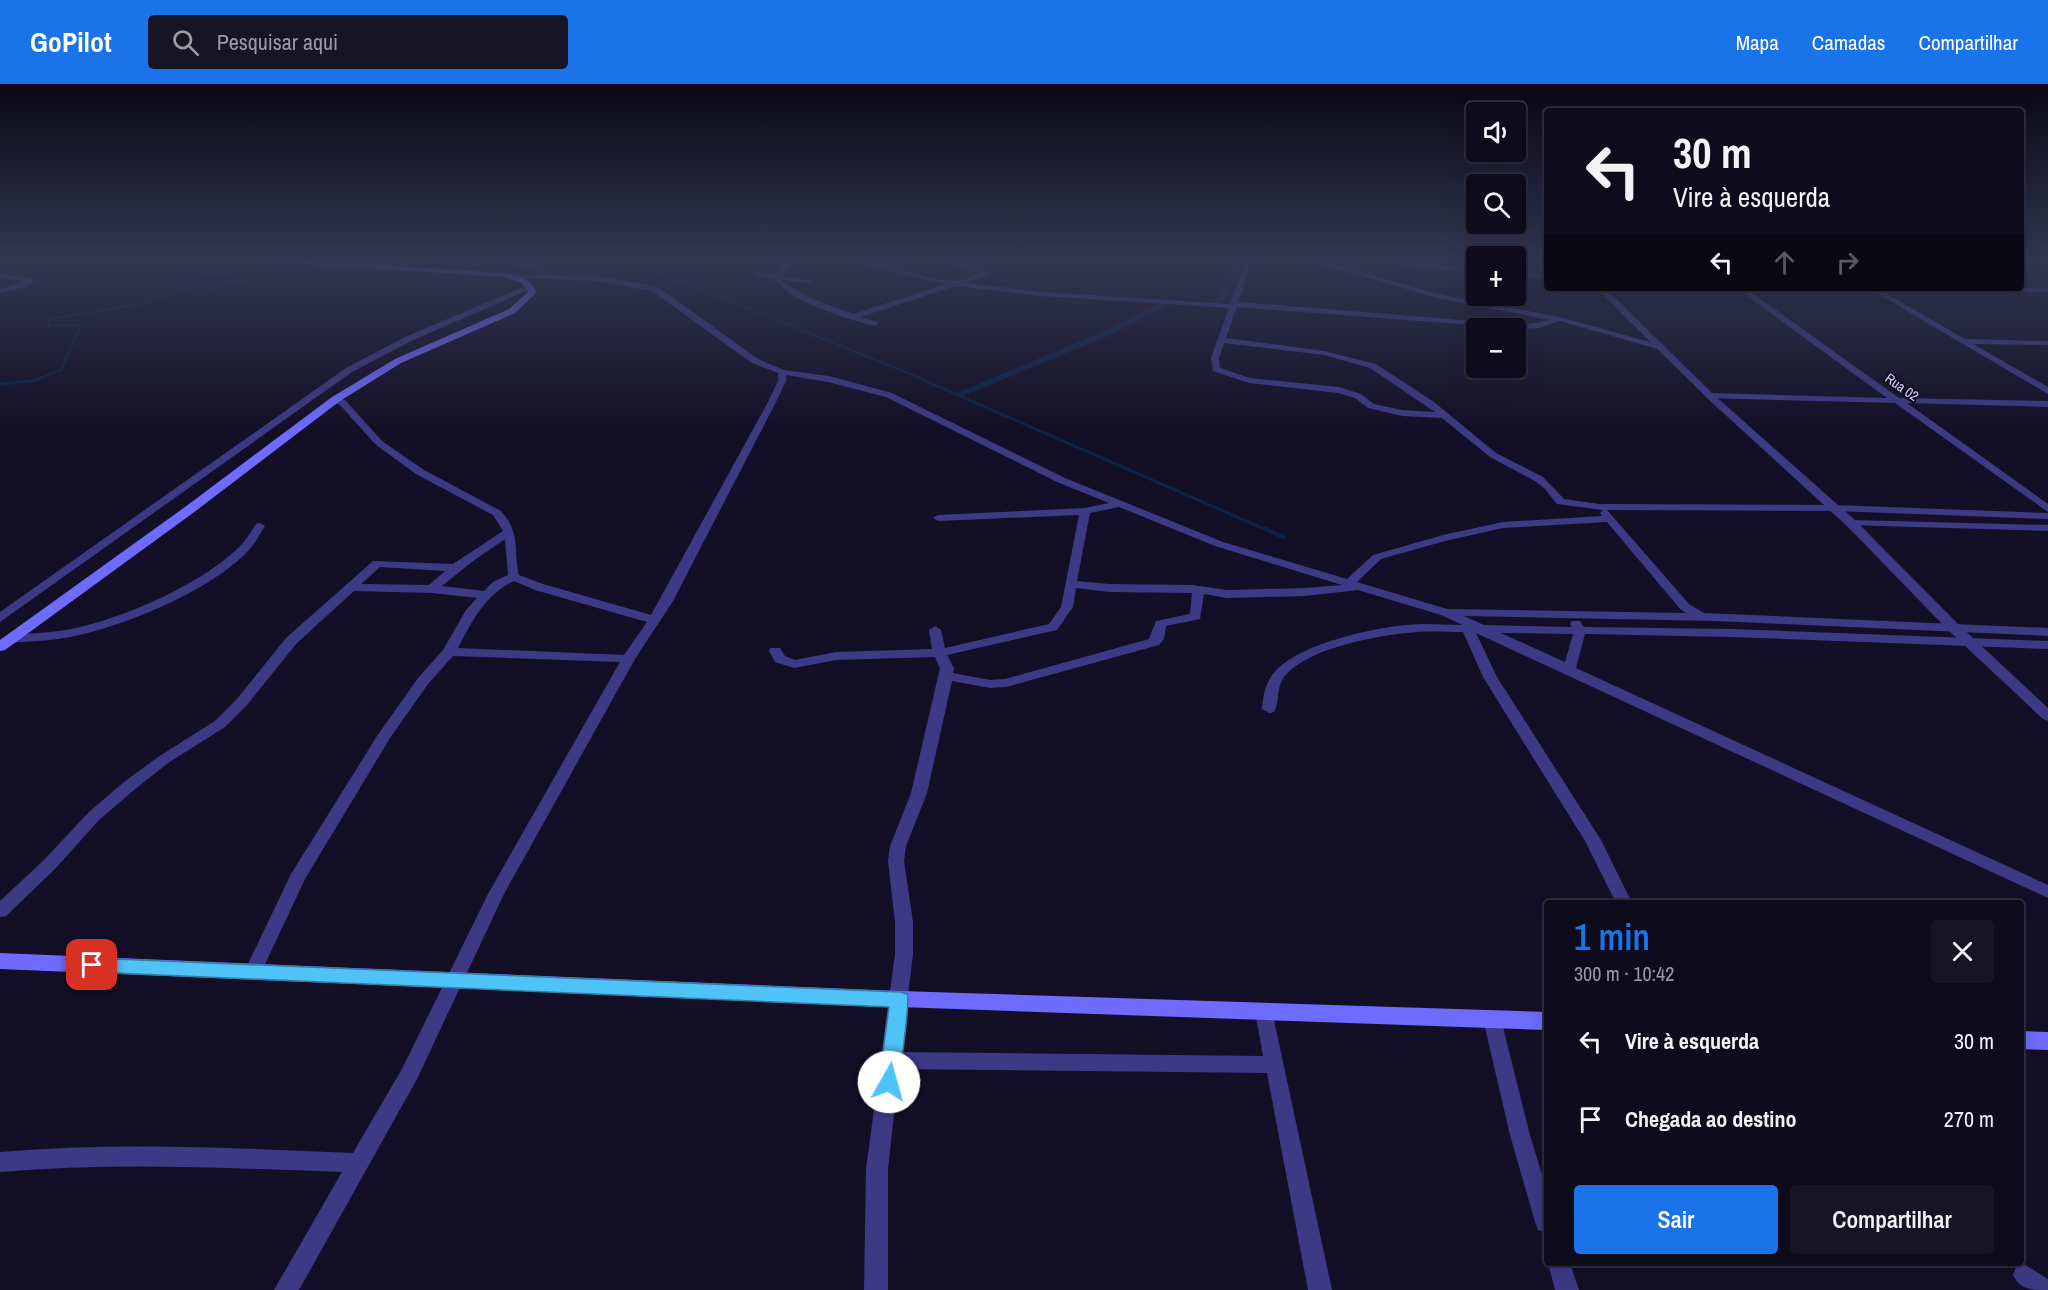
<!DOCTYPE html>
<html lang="pt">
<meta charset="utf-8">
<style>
:root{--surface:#0e0b1c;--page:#171425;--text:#f1f3f6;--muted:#9b9ba3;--line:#2e2b3b;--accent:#1a73e8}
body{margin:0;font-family:"Archivo Narrow",sans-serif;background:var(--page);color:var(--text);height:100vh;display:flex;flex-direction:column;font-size:22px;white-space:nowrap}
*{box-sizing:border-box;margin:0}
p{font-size:20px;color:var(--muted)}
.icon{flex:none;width:33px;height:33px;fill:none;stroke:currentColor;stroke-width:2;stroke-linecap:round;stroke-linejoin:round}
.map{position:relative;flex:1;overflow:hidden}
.details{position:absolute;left:1544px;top:816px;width:480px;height:366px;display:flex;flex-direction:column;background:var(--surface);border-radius:6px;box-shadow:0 6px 24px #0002,0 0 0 2px var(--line)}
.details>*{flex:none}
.banner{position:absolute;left:1544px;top:24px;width:480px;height:183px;border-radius:6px;box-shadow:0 6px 24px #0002,0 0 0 2px var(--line);background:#0e0b1c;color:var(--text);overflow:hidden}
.controls{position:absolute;left:1466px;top:18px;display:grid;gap:12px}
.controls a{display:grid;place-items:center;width:60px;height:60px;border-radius:6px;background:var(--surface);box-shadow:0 6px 24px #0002,0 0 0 2px var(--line);font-size:30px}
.pin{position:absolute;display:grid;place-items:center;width:51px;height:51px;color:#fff;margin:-26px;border-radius:12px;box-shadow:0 3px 9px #0006}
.me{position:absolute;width:66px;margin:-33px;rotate:7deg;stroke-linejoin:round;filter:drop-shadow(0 0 4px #0008)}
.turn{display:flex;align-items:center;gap:21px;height:126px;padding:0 30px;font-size:27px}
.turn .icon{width:78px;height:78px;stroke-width:2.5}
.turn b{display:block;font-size:42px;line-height:51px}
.lanes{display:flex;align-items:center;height:57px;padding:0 30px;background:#0003;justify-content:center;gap:30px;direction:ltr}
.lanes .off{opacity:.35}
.round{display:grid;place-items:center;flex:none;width:63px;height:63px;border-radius:6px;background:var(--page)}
.overview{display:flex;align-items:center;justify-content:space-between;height:102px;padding:0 30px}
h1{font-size:36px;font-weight:600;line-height:45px;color:var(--accent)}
.primary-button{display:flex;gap:12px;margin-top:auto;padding:12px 30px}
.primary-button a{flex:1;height:69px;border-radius:6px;background:var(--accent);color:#fff;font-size:24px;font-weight:600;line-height:69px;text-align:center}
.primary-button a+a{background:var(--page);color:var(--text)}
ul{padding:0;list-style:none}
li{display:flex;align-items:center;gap:18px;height:78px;padding:0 30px}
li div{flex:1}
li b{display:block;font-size:22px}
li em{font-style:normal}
header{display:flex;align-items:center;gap:36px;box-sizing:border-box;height:84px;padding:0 30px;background:var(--accent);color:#fff}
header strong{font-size:28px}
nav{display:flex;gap:33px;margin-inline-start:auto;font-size:21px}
.search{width:420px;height:54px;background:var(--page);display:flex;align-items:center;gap:15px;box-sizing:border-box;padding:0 21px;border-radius:6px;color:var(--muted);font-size:22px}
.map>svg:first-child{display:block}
</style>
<header>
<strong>GoPilot</strong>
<div class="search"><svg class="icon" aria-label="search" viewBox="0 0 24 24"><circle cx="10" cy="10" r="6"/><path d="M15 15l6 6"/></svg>Pesquisar aqui</div>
<nav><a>Mapa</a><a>Camadas</a><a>Compartilhar</a></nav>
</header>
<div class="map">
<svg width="2048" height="1206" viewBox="0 0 2048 1206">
<rect width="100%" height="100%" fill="#130f26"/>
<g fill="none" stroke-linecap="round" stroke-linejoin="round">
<!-- stream-far2 -->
<path stroke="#0c2248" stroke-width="2" d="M628,176L923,295
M37,295L61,286L81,241L49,242V235L141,220L176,209L193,201L211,204L242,196L229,190H206L202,186L228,176"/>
<!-- stream-far1 -->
<path stroke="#0c2248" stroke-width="3" d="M919,294L1269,447
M0,300L33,297L41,294"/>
<!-- stream -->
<path stroke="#0c2248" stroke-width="4.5" d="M1266,445L1283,453"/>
<!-- canal -->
<path fill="#0c2248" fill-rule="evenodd" d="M1234,176H1242L1226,215L1221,219H1215L1213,217L1218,213Z
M1159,220L1167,222L1108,252L963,312H955L954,310L1102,248Z"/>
<!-- minor -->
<path fill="#3d3a85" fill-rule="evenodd" d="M481,176L537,181L544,186L541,188L535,185Z
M787,176H794L781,192L814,197L810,199L782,196L784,199L808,213L853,230L946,200L900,190L854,176C885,176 923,197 954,197C962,197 972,192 981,189L945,179V177L947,176L991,189L965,199L1043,208L1230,220L1246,176H1252L1238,218L1524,241L1550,236L1437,214L1308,176H1319L1438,210L1560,233L1664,262V266H1661L1560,237L1538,244L1524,245L1237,223L1226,254L1324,267L1376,280L1434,318L1496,369L1543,393L1564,415L1599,420L1835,421L2048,429V435L1835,427L1607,426L1689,520L1704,529L2048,544V552L1716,537L1464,532L1484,541L1572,543L1570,540L1572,537H1580L1584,543L1731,545L2048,557V565L1731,553L1585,550L1576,584L2048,801V814L1476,549L1497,593L1601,756L1632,819H1616L1585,757L1483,593L1463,548C1448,548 1432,547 1417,548C1380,551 1308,563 1284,593C1276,604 1280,617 1274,628L1269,629L1262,625C1263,613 1265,600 1273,590C1297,559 1382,541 1421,540C1435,540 1449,541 1463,541L1441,531L1358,506L1305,512L1227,514L1204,510L1200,535L1166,542L1164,555L1159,561L1006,603L990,604L952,597L927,709L906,762L904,777L913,838V870L901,968L1263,972L1255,927L1257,922L1264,919L1271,922L1332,1206H1308L1267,989L899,985L888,1085V1206H864L866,1085L895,870V838L888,777L890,762L911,709L940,584L935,573L836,576L794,584L775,578L769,567L770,564H780L785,572L795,576L836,568L932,565L929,546L935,542L941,546L945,564L1049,540L1061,523L1079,431L938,437L933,434L938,431L1085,424L1109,419L1057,398L886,313L828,298L786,291V297L776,318L673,517L635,575L504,810L417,995L299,1206H274L342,1088C227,1084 114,1078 0,1088V1068C118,1058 235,1064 353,1069L403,983L488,810L620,578L453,572L428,600L390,654L305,795L259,893L253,895L247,893L244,888L291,790L377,652L418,594L443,566L466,526L477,514L432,509L354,507L296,560L247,621L225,643L168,679L134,706L99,736L55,785L6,832L0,833V817L43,777L89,728L124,698L158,673L215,637L237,615L286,554L373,477L453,480L503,447L493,431L416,390L376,361L340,321L333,317V313H339L346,317L382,357L424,386L501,427C521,449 513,465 519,491L543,500L651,531L768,318L778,297V289L752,279L652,207L599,197L503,193L501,190L599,192L658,203L758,275L784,286L829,292L892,309L1065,394L1223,458L1347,495L1373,471L1443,451L1503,438L1602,432L1600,429L1603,426L1557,420L1545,405L1535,397L1490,373L1442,334L1402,332L1368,324L1355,314L1338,309L1249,299L1213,287L1211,274L1229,224L1043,212L956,202L860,233L877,238L878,240L874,242C845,234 793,219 774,195L755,191L758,189L774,191ZM1224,259L1324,271L1370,284L1435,328L1402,326L1374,320L1361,310L1339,303L1250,294L1220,284L1219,274ZM1119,423L1215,462L1342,501L1305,504L1227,506L1192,501L1109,500L1077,497L1090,429ZM1607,438L1681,526L1686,529L1447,525L1357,498L1381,475L1445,457L1503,444ZM505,455L508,491L493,498L484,507L442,502L473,477ZM380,483L445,487L429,501L361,500ZM514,497L535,506L647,538L624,571L458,564C472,537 485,511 514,497ZM1076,504L1109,508L1192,509L1190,530L1156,537L1149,555L1005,595L990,596L953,589L954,584L947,571L1057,546L1073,523ZM1501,549L1573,550L1565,578Z
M1355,176H1381L1476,185V189Z
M1515,188L1546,191V195L1515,192Z
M0,190L31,194L35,196L27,203L0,209V205L25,197L0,194Z
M528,201L535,203L411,257L352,288L0,538V528L346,284L405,253Z
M2020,203L2048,204V208L1933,206L1929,204Z
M1736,204H1745L1899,314L2048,317V323L1907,319L2048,420V428L1895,319L1707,314L1706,312L1710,309L1887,314Z
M1868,204H1877L1965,255L2048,257V261L1973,260L2048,303V310Z
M1851,436L2048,441V447L1847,441L1846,439Z
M260,439L265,442C261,448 258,455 253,461C219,504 123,543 70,553C51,557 31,557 11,559L5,555L11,551C31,549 51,549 71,545C123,535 207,498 243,459C248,453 252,446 256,440Z
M1492,927L1499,929L1501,935L1530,1051L1546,1104V1149L1538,1146L1535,1138L1510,1051L1483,935L1485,929Z
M1548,1179H1570L1579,1206H1555Z
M2024,1180L2048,1195V1206C2032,1206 2020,1206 2013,1191L2016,1183Z"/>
<!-- tertiary -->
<path fill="#3d3a85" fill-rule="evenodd" d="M1596,204H1605L1713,310L1855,436L1958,540L2048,624V637L2043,635L1948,546L1847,442L1707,314Z"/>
<!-- secondary -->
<path fill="#6f6bff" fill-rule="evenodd" d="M273,176H312L503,189C516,192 533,193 536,209L515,229L401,279L340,317L193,429L5,566L0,567V556L185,423L332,313L395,275L509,225L528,208L522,199L503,193L277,178Z
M0,869L900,907L1546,928V946L900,923L0,885Z
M2020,947L2048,948V966L2020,965Z"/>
</g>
<!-- sky -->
<linearGradient id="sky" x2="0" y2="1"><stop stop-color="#0a0815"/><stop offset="0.51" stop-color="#333752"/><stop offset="1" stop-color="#333752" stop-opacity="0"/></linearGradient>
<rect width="2048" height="345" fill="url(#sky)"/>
<!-- route -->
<path fill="#4fc3f7" stroke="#337fa1" stroke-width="1.5" d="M92,874L900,908L907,910C911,917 900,984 899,998L896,1004L889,1007L882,1004L879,998L889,923L92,888L86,886L83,881L86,876Z"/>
<g text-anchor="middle" stroke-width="4.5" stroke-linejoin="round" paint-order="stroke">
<!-- far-street labels -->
<g font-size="14" fill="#d9d4ff" stroke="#130f26">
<text transform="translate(1902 303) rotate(35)" y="5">Rua 02</text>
</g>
</g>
</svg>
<div class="controls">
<a><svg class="icon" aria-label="sound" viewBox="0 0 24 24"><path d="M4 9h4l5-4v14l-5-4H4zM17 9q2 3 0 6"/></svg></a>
<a><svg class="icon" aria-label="search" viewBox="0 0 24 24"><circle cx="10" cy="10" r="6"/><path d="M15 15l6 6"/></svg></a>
<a>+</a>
<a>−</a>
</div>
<div class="pin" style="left:92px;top:881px;background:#d93025"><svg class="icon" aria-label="arrive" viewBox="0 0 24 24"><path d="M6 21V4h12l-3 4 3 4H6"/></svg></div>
<svg class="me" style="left:889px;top:998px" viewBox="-20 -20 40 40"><circle r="19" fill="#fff"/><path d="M0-13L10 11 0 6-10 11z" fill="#4fc3f7"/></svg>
<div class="banner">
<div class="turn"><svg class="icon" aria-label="left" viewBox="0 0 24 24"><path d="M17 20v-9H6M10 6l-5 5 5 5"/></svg><div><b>30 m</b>Vire à esquerda</div></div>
<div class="lanes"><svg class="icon" aria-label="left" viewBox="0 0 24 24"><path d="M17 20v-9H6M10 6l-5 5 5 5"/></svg><svg class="icon off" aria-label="ahead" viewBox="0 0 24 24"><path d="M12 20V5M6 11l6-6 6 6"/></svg><svg class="icon off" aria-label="right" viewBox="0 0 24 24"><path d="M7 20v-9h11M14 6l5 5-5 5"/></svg></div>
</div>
<section class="details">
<div class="overview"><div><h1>1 min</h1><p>300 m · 10:42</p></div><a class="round"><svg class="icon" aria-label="close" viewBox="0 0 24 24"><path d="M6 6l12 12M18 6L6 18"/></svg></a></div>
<ul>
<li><svg class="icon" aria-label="left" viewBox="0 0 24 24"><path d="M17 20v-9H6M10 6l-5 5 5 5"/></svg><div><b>Vire à esquerda</b></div><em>30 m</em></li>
<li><svg class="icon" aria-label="arrive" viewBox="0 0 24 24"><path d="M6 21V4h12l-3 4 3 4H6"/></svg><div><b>Chegada ao destino</b></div><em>270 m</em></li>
</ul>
<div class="primary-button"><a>Sair</a><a>Compartilhar</a></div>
</section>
</div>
